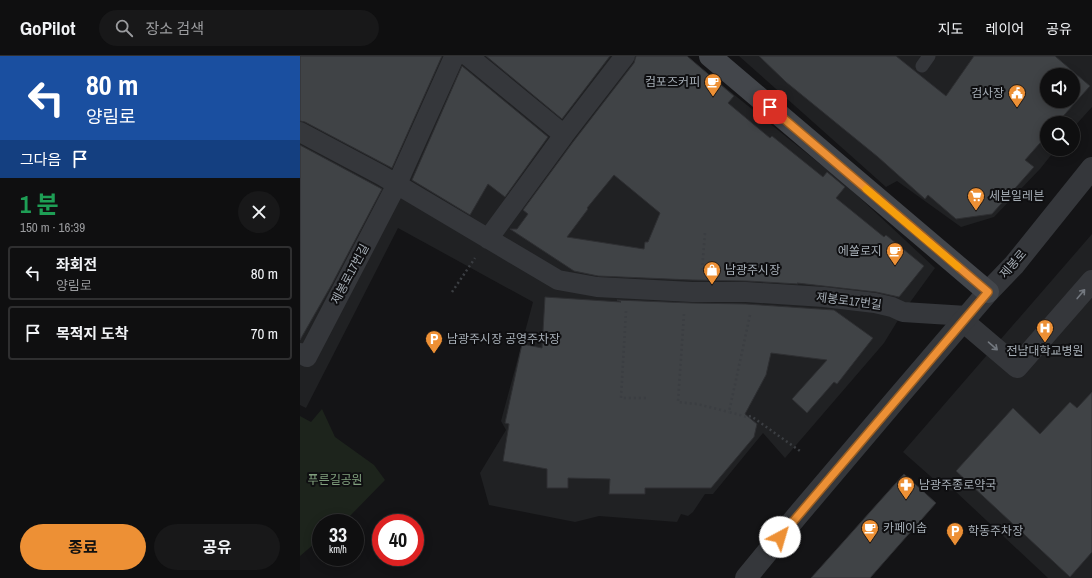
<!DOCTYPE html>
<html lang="ko">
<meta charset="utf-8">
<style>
:root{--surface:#0f0f10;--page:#181819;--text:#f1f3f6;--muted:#9b9c9f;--line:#2f2f30;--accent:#ed9035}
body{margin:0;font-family:"Archivo Narrow","Noto Sans KR",sans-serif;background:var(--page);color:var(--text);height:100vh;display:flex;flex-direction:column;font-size:15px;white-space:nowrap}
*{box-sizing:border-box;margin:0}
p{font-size:13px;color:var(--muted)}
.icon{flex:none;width:22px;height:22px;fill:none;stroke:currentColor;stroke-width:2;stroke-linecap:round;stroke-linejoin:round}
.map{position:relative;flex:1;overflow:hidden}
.panel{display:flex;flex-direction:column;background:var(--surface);width:300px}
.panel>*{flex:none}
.top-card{background:#1a4fa0;color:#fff;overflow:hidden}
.fabs{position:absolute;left:740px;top:12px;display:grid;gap:8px}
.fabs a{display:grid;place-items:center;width:40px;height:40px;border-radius:50%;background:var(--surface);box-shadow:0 2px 10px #0003,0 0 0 1px var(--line);font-size:20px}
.speed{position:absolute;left:12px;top:458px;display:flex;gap:8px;font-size:20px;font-weight:700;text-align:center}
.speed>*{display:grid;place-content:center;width:52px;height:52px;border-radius:50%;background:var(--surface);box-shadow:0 2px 10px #0003,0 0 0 1px var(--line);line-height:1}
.speed small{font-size:10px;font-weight:400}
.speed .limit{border:6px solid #d22;background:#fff;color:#111}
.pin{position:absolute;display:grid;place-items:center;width:34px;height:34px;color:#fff;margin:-17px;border-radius:8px;box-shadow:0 2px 6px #0006}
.me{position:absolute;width:44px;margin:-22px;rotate:39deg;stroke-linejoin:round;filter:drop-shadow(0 0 3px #0008)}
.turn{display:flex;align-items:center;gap:14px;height:84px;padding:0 20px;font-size:18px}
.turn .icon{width:52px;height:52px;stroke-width:2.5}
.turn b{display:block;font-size:28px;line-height:34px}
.then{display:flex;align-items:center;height:38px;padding:0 20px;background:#0003;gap:8px;font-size:15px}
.round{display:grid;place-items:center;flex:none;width:42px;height:42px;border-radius:21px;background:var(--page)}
.head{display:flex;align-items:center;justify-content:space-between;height:68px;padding:0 20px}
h1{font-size:24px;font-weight:700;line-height:30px;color:#1e9e55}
.action{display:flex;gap:8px;margin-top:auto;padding:8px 20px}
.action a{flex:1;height:46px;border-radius:24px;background:var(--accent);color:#111;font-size:16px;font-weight:700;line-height:46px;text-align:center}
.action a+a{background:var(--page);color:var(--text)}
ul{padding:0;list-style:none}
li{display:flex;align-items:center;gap:12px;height:54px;margin:0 8px 6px;padding:0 12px;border:2px solid var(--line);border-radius:4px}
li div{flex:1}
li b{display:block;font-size:15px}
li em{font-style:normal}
header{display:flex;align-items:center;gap:24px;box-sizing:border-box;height:56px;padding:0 20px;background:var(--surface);border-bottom:1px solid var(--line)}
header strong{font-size:19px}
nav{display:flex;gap:22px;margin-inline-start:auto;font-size:14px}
.search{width:280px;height:36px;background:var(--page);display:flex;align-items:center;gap:10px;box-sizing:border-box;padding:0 14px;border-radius:22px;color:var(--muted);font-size:15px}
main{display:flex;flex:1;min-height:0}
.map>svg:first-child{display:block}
</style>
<header>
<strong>GoPilot</strong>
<div class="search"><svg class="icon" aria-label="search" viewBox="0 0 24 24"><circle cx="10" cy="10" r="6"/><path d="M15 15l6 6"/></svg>장소 검색</div>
<nav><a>지도</a><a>레이어</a><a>공유</a></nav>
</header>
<main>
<section class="panel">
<div class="top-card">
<div class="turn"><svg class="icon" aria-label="left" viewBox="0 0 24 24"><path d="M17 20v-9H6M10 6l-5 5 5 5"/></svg><div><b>80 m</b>양림로</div></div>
<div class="then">그다음<svg class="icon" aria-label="arrive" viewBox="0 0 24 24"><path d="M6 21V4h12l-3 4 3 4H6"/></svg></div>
</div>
<div class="head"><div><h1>1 분</h1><p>150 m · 16:39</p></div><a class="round"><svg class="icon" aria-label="close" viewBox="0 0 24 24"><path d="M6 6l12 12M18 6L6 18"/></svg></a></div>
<ul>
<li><svg class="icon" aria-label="left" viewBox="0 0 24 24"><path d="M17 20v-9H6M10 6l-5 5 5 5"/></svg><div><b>좌회전</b><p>양림로</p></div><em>80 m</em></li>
<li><svg class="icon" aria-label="arrive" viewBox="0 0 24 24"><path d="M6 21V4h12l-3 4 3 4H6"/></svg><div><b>목적지 도착</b></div><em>70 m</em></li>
</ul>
<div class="action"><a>종료</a><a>공유</a></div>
</section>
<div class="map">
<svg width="792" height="522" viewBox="0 0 792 522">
<rect width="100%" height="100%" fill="#141416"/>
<!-- built -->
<path fill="#202123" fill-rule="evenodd" d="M0,0H386L545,128L635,212L603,256L584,287L485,402L463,377L413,438H405L393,456L388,460L381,458L377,466L299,460L275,466L189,449L180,417L206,374L201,365L233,246L98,172L6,352L0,349Z
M439,0H792V51L773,72V67H747V93H756L740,113L694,161L661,171L597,125L586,131ZM747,19H773V45H747Z
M792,178V522H748L655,435L646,434L603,396Z"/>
<!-- green -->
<path fill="#1d241c" d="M22,353L35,381L74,409L85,424L48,462L42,467H21V482L0,500V360L11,366Z"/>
<!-- building -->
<path fill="#404346" stroke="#2e2f32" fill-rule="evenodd" d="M0,0H142L92,112L5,66L0,65Z
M186,0H310L262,63Z
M336,0H387L434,40L428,47L470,82L472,80L523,121L527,116L545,131L536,142L584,181L586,179L624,210L599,241L576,236L497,227L498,228L447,225L392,224L298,220L274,215L210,173H217L228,158L223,154L273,86L334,7ZM314,119L360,157L348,186H345L344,193L267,181L288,153L287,152Z
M459,0H596L646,40L674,0H755L790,30L757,67H747V79L725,104L734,111L692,158L656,163L628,139L625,143L578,101L486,26ZM747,19H773V45H747Z
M162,10L248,81L205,141L188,128L170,159L112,124Z
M0,89L82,133L32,228L0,284Z
M245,241L321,246L317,244L391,247L446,248L534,254L573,282L537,328L534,326L507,357L492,343L527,304L471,297L466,319L445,358L457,368L454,381L411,432H345V438H309L310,423L268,422V432H247V413L203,405L209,368L205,367L222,288L242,292Z
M792,336V496L770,521L656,415L713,352L740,378L770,346L777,352Z
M604,418L636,447L570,522H511Z"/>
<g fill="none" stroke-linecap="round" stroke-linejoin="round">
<!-- path -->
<path stroke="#3b3e42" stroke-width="2.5" stroke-dasharray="2 3" stroke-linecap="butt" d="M402,214L405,177
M152,236L175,202
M326,255L321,342H347
M384,258L378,346L397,348L429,356
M450,259L429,356L447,361L451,360L500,395"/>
<!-- service -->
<path stroke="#35373b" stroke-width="13" d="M622,10L629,0"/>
<!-- pedestrian -->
<path stroke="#35373b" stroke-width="20" d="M168,0L264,79
M0,76L81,119L258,224L297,231L392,236H446L524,241L575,247L592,251L603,256L667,260
M188,183L264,79L325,0
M0,297L7,301L97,128L154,1L156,0"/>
<!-- minor -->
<path stroke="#35373b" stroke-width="22" d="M663,265L717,311L792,225"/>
<!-- tertiary -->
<path stroke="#35373b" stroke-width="22" d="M446,522L497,460L597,342L688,236L714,209L792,112"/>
<!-- secondary -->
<path stroke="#43464b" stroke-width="22" d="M410,0L688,236"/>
</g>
<!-- one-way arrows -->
<defs><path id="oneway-shaft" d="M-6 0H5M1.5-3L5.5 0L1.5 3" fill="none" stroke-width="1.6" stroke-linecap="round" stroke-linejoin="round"/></defs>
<g stroke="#73787f">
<use href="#oneway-shaft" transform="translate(781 238) rotate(-50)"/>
<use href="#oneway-shaft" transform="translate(693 290) rotate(41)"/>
</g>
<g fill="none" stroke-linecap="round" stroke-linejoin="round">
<!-- route casing -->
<g stroke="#9a5e22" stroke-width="10">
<path id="route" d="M470,51L688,236L480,481"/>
</g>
<!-- route -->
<use href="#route" stroke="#ed9035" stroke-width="7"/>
<!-- slow -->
<path stroke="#f59e0b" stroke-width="7" d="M566,133L658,211"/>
</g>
<!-- icons -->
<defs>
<g id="cafe-pin" transform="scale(0.9)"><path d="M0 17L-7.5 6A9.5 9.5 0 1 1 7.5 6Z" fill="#ed9035" stroke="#0f0f11"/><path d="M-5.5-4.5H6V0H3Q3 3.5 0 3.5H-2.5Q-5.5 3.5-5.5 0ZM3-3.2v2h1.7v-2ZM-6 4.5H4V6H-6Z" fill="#fff"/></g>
<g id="civic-pin" transform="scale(0.9)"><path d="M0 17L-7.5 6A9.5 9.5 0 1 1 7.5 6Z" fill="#ed9035" stroke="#0f0f11"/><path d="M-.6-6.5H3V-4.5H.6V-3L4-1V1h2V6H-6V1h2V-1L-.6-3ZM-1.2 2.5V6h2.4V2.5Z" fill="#fff"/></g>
<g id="supermarket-pin" transform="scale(0.9)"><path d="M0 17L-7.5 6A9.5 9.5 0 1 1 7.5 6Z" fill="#ed9035" stroke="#0f0f11"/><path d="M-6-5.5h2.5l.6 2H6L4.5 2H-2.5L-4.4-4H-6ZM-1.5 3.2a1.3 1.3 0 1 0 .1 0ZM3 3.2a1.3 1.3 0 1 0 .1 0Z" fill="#fff"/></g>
<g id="shop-pin" transform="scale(0.9)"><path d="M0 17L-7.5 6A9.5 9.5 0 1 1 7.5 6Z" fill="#ed9035" stroke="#0f0f11"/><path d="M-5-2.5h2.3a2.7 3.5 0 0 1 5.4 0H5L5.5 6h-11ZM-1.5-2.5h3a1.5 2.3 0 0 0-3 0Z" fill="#fff"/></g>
<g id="hospital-pin" transform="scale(0.9)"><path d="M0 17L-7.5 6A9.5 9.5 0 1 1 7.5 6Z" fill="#ed9035" stroke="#0f0f11"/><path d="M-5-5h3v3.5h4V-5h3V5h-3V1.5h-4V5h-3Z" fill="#fff"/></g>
<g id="parking-pin" transform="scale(0.9)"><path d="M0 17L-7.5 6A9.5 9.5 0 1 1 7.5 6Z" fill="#ed9035" stroke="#0f0f11"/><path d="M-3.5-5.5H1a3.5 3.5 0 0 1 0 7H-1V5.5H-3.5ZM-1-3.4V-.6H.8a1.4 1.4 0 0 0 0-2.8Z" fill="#fff"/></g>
<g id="pharmacy-pin" transform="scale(0.9)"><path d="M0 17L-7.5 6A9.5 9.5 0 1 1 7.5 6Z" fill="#ed9035" stroke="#0f0f11"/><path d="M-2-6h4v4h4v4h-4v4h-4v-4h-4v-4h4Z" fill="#fff"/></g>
</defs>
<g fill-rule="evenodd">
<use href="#cafe-pin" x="413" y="26"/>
<use href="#civic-pin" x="717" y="37"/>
<use href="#supermarket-pin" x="676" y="140"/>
<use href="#cafe-pin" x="595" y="195"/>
<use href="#shop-pin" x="412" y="214"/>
<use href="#hospital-pin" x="745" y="272"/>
<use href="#parking-pin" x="134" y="283"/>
<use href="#pharmacy-pin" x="606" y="429"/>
<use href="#cafe-pin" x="570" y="472"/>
<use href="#parking-pin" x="655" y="475"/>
</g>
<g text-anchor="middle" stroke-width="4" stroke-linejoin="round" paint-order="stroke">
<!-- poi labels -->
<g font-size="12" fill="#a6aeb6" stroke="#0f0f11" text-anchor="start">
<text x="400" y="30" text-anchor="end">컴포즈커피</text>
<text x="704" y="41" text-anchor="end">검사장</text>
<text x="689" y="144">세븐일레븐</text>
<text x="582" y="199" text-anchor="end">에쏠로지</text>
<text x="425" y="218">남광주시장</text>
<text x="147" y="287">남광주시장 공영주차장</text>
<text x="745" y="299" text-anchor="middle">전남대학교병원</text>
<text x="619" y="433">남광주종로약국</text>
<text x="583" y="476">카페이솝</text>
<text x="668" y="479">학동주차장</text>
</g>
<!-- street labels -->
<g font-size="12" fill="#a6aeb6" stroke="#0f0f11">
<text transform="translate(713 208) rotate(-49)" y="4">제봉로</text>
<text transform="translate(50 218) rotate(-62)" y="4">제봉로17번길</text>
<text transform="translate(549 245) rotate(7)" y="4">제봉로17번길</text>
</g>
<!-- park labels -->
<g font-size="12" fill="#81a07e" stroke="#0f0f11">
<text x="35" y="428">푸른길공원</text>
</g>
</g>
</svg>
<div class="fabs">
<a><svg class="icon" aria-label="sound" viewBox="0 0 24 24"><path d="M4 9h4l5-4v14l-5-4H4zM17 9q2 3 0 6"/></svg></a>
<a><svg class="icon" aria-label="search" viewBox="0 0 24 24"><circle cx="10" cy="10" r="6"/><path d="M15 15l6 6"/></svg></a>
</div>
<div class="speed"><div>33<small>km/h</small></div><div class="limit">40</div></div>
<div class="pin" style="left:470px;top:51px;background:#d93025"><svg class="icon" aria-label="arrive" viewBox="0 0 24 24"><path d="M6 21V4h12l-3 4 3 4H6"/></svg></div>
<svg class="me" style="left:480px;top:481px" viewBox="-20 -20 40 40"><circle r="19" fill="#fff"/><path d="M0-13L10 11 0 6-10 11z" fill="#ed9035"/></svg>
</div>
</main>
